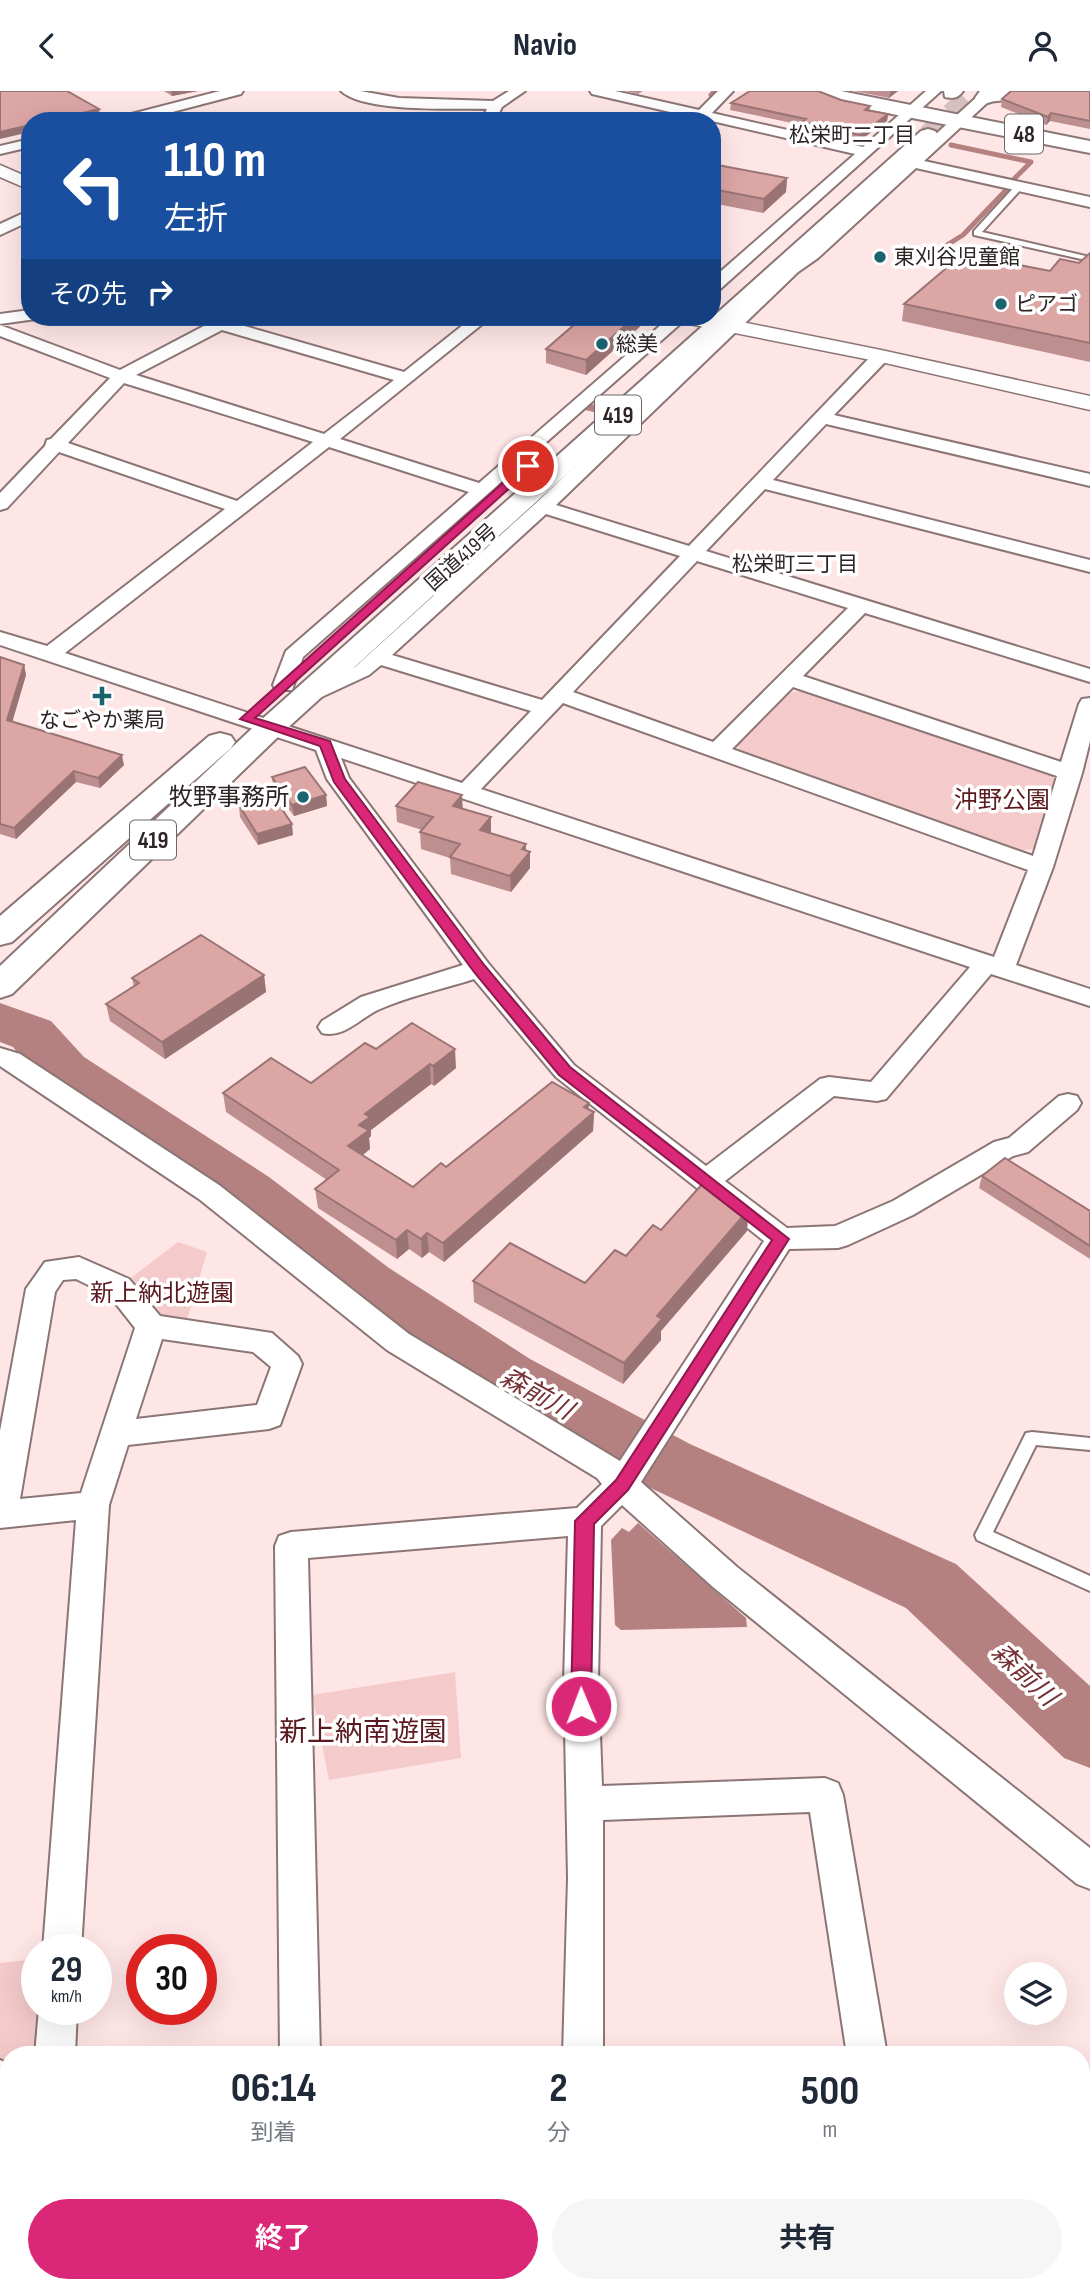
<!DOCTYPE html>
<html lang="ja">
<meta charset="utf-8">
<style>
:root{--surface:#fff;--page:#f6f6f7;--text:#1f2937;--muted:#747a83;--accent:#db2777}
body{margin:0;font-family:"Sofia Sans Condensed","Noto Sans JP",sans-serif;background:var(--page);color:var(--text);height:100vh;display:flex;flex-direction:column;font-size:26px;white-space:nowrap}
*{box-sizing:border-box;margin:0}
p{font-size:23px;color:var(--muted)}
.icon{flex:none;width:38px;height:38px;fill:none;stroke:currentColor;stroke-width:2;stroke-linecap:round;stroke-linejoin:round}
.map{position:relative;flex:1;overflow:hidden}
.side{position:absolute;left:0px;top:1955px;width:1090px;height:247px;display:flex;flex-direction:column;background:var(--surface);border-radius:28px 28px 0 0;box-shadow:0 7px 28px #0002}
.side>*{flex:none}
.guide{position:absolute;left:21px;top:21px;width:700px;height:214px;border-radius:28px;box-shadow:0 7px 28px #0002;background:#1a4fa0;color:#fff;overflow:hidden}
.controls{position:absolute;left:1004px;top:1871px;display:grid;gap:14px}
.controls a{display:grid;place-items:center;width:63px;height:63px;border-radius:50%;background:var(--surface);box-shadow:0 7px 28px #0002;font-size:35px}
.speed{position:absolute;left:21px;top:1843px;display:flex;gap:14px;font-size:35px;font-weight:700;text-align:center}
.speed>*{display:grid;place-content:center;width:91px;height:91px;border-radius:50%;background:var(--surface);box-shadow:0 7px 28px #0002;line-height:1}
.speed small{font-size:18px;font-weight:400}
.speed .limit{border:10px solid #d22;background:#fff;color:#111}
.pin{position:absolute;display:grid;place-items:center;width:60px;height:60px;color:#fff;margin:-30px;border:4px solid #fff;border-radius:50%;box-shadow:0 2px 7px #0007}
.me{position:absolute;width:77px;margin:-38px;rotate:359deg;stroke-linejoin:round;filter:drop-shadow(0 0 5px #0008)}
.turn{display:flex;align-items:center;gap:24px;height:147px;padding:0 28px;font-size:32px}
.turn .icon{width:91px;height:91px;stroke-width:2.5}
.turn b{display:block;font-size:49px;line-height:60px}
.then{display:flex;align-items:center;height:66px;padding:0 28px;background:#0003;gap:14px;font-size:26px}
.eta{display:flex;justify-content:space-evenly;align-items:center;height:119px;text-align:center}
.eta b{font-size:42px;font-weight:700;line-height:49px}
.action{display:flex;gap:14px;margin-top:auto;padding:14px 28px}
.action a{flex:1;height:80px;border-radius:42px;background:var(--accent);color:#fff;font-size:28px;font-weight:700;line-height:80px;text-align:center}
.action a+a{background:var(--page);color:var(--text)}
header{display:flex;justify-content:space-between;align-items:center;height:91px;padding:0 28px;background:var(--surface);font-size:32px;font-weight:700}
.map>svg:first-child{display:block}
</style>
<header><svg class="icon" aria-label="back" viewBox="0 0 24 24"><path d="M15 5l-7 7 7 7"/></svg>Navio<svg class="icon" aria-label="person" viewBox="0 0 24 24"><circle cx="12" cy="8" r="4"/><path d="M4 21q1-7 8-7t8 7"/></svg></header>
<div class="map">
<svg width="1090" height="2201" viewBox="0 0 1090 2201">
<rect width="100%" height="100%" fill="#ffe6e6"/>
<!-- green -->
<path fill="#f4cbca" d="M803,600L1050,682L1057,691L1036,758L1023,759L740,660L737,653L791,601Z
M178,1151L207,1161L184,1239L115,1199Z
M455,1581L461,1667L329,1689L312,1604Z
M37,1868V1918H58L55,1963L9,1964V1974L0,1969V1872Z"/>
<!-- water -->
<path fill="#b48080" d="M638,1432L746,1527L747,1536L621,1539L615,1534L611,1449L622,1437L629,1441Z"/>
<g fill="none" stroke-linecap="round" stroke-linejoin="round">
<!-- stream-far1 -->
<path stroke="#b48080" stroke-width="5" d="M711,4L715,0
M951,54L1031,71L1013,89
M931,164L963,144L1009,96"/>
<!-- stream -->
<path stroke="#b48080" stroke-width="7" d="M584,315L618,323"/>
<!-- river -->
<path fill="#b48080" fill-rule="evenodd" d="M0,912L51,930L84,966L269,1086L389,1177L530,1268L690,1353L956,1473L1090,1595V1677L1064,1667L906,1517L642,1393L484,1304L345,1211L227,1116L44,994L13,956L0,951Z"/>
<!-- trunk-tunnel -->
<path stroke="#d5bfbf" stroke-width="21" stroke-dasharray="21 10" stroke-linecap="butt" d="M928,44L969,6"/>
<!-- service casing -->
<g stroke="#8b7675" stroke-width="4">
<path id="service" d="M1017,93L1024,95L982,141L1090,166V170L974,144V140Z
M1032,1341L1090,1347V1359L1036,1354L993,1441L1090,1485V1500L977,1449L975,1444L1026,1342Z"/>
</g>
<!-- minor casing -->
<g stroke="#8b7675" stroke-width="4">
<path id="minor" d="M220,0H243L241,3L138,30H114L116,27Z
M341,0H360L399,7L493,10L509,0H525L502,16L495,30H481L487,18C454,17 365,22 341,0Z
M590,0H615L699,19L718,0H733L712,22L863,56L926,0H941L718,200L712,202V188L855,63L712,30H689L692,26L592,3Z
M999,0H1014L1006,9L988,11L924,70L1090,106V116L916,77L818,167L798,181L556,414L689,455L875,261H887L890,265L887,269L834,324L1090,383V395L826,333L773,389L1090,469V481L765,398L706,460L1090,578V591L865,522L803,585L1061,671L1079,613L1082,608L1090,607V650L1082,682L1053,776L1016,874L1090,898V915L991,883L886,1008L877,1010L834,1005L725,1090L787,1137L835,1135L893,1110L994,1051L1009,1047L1059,1005L1068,1003L1077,1005L1081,1012L1077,1019L1028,1061L1013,1065L913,1124L848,1154L838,1157L789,1158L641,1391L737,1476L1090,1757V1798L1077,1793L713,1496L622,1414L601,1435L598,1591L602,1695L825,1687L838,1692L843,1704L887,1964H847L810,1721L603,1729V1964H563L568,1787L564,1591L568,1445L308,1467L320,1964H280L275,1455L279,1445L291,1441L577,1417L602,1393L597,1387L387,1259L199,1108L0,975V957L20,963L219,1094L409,1243L620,1370L764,1150L556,986L474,888C443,898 409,905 380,918C361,926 344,948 322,942L318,936L322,930L361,906L463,874L327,688L316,659L0,554V541L47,555L225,418L59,361L7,417L0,419V402L45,355L47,349L51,348L110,287L0,245V234L120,279L221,226H241L234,232L404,281L473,226H491L340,348L479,392L670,226H688L303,566L292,599H276L273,594L286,560L469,401L329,356L65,562L462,692L531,620L381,574L369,584L315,609H299L296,604L299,599L355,576L536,412L786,175L806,161L979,4ZM222,239L394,289L324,343L136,284ZM124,292L313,351L237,410L68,352ZM546,423L680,465L542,609L392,564ZM697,470L848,517L713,651L573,601ZM793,596L1057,685L1033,765L732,658ZM563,612L1028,779L994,866L481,698ZM341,667L970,876L871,991L829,986L820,988L706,1075L574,974L488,872L349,687Z
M30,48V56L0,63V55Z
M30,119V130L0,144V133Z
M30,219V226H37L36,228L0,233V223Z
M79,1166L129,1188L160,1225L272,1242L298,1265L302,1273L280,1334L269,1338L128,1354L109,1414L81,1858H43L76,1429L0,1437V1340L26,1198L45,1171ZM76,1188L109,1204L135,1237L81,1402L20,1408L55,1201L63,1189ZM162,1248L253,1261L271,1276L257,1314L136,1328Z
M39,1918H77L75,1964H35Z
M0,1969L9,1973V2014L0,2010Z
M549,2193H591V2201H549Z
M884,2193H926L927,2201H885Z"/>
</g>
<!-- tertiary casing -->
<g stroke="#8b7675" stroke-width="3">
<path id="tertiary" d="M0,74L30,87V99L0,86Z
M712,225L881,259L1090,305V319L881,271L684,232L677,230L674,226Z"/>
</g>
<!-- primary casing -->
<g stroke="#8b7675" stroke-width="4">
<path id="primary" d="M816,0H841L1090,50V62L841,13L818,4Z"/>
</g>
<!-- trunk casing -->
<g stroke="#8b7675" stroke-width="4">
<path id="trunk" d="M944,0H963C958,7 954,8 945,6Z
M980,0H1000L991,11L984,13L975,7Z
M928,38L935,40L938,44L935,48L282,642L12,903L0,907V875L260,630L921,40Z
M220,642L231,645L235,651L231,657L12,851L0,854V825L209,645Z"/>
</g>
<!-- service -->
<use href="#service" fill="#fff" fill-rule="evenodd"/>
<!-- minor -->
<use href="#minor" fill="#fff" fill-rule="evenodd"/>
<!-- tertiary -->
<use href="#tertiary" fill="#fff" fill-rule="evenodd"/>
<!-- primary -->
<use href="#primary" fill="#fff" fill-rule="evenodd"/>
<!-- trunk -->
<use href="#trunk" fill="#fff" fill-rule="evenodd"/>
</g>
<!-- wall -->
<path fill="#bd8f8e" d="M164,0H198L172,5Z
M626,0H643L638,3Z
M854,0H898L889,7Z
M1090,0V38L1050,30L1046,34L1001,16L1002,8Z
M841,9L870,15V19L888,23L887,30L859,50L801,38L802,34L730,19L731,12Z
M712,73L787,87L786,101L763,122L712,112Z
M1090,162V271L902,230L904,213L1050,180L1079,172Z
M583,226H645V231L586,284L546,272V258Z
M0,566L24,574L26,584L12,630L124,674L100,697L76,691L16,748L0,743Z
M272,686L326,704L327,715L294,725L273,697Z
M462,704V718L491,726V743L526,753V759L530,761V777L511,801L451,783L450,767L421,758L420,741L422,739L397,731L396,715Z
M239,714L293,744L258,754L240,726Z
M264,884L266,901L165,968L110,930L106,913L134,896L132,887Z
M376,958L456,977L434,995L431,993L371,1039V1045L369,1047L370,1058L363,1064L413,1096L446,1076L588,1018L594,1021L593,1040L444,1171L429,1161L422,1167L409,1158L397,1168L318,1117L315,1098L327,1089L226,1021L223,1002L311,992Z
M982,1085L1090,1120V1168L979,1097Z
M727,1102V1107L747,1140L661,1240V1249L623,1293L474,1211L473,1190L585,1192L626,1165L661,1139Z"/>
<!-- shaded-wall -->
<path fill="#9a7474" d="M171,0H198L172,5Z
M891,0H898L889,7Z
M99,18L100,25L79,30H49Z
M1051,22L1050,30L1046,34L1048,26Z
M888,23L887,30L859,50L860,44Z
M30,34V41L0,48V41Z
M787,87L786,101L763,122L764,108Z
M635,226H645V231L586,284V269Z
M24,574L26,584L10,639L7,629Z
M122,664L124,674L100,697L98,687Z
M74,680L76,691L16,748L14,737Z
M326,704L327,715L294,725L292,714Z
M462,704L463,721L453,715Z
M491,726V743L480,739Z
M292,733L293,744L258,754L257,743Z
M526,753V766L530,761V777L511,801L510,785L522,758Z
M264,884L266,901L165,968L162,951Z
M455,958L456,977L434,995L433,975Z
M430,973L431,993L371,1039V1045L369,1047L370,1058L350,1074L348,1055L365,1023Z
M589,1012L588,1026L594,1021L593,1040L444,1171L443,1152Z
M749,1118L747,1140L661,1240V1249L623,1293L624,1272L657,1225Z
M407,1139L409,1158L397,1168L396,1149Z
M427,1142L429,1161L422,1167L421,1148Z"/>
<!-- building -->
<path fill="#dca6a5" stroke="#9a7474" stroke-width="2" d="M0,0H67L99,18L49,30H30V34L0,41Z
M750,0H818L841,9L870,15L865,19L888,23L860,44L802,31L806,28L731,12Z
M1011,0H1090V30L1051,22L1048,26L1002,8Z
M712,73L787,87L764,108L712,98Z
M1090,162V252L904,213L963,163L1050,180L1060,168L1079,172Z
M583,226H635L586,269L546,258Z
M0,566L24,574L7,629L122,664L98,687L74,680L14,737L0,733Z
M305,676L326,704L292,714L272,686Z
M418,691L462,704L453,715L491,726L480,739L526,753L522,758L530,761L510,785L450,766L460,753L420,741L433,726L396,715Z
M273,705L292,733L257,743L239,714Z
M201,844L264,884L162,951L106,913L139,892L132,887Z
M412,932L455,958L433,975L430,973L365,1023L370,1026L359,1034L369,1039L348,1055L413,1096L441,1072L446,1076L552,991L589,1012L584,1016L594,1021L443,1152L427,1142L421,1148L407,1139L396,1149L315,1098L339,1079L223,1002L271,967L311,992L365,952L376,958Z
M1005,1067L1090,1120V1155L982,1085Z
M704,1091L727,1102L724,1106L749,1118L657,1225L662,1228L624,1272L473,1190L510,1152L585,1192L615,1159L626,1165L653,1134L661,1139Z"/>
<!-- route -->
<path fill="#db2777" stroke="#8e194d" stroke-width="2" d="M525,372L534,375L255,627L330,650L345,688L485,875L570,976L789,1148L628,1399L594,1433L591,1615L588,1622L581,1624L574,1622L571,1615L575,1430L616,1389L772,1149L559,984L474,881L334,691L320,655L240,628Z"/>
<!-- markers -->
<g fill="#1a6470" stroke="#fff" stroke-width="2.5">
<circle cx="880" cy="166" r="7"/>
<circle cx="1001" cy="213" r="7"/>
<circle cx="602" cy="253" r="7"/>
<path d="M98.5 594.5h7v7h7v7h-7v7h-7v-7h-7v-7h7z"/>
<circle cx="303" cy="706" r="7"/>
</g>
<g text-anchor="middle" stroke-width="7" stroke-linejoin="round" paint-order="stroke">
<!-- far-neighbourhood labels -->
<g font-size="21" fill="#2d2424" stroke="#fff">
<text x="852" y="51">松栄町二丁目</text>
<text x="795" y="480">松栄町三丁目</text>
</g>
<!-- far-poi labels -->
<g font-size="21" fill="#2d2424" stroke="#fff" text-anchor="start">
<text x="894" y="173">東刈谷児童館</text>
<text x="1015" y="220">ピアゴ</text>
<text x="616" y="260">総美</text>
<text x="102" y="636" text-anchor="middle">なごやか薬局</text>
</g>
<!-- far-street labels -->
<g font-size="21" fill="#2d2424" stroke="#fff">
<text transform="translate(461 466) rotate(-42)" y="7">国道419号</text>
</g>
<!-- shield labels -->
<g fill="#fff" stroke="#6c6666" stroke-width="2">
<rect x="1005" y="23.5" width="38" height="39" rx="5"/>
<rect x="595" y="304.5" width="46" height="39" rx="5"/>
<rect x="130" y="729.5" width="46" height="39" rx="5"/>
</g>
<g font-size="23" font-weight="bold" fill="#2d2424">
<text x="1024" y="51">48</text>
<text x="618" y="332">419</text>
<text x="153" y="757">419</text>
</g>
<!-- poi labels -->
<g font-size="24" fill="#2d2424" stroke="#fff" text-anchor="end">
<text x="289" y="714">牧野事務所</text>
</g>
<!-- park labels -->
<g font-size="24" fill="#5b1a20" stroke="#fff">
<text x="1002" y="717">沖野公園</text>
<text x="162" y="1210">新上納北遊園</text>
</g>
<!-- water labels -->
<g font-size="26" font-style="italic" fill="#763236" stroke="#fff">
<text transform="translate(537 1302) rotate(29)" y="9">森前川</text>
<text transform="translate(1025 1583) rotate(43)" y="9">森前川</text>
</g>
<!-- near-park labels -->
<g font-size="28" fill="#5b1a20" stroke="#fff">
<text x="363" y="1650">新上納南遊園</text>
</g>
</g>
</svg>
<div class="controls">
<a><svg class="icon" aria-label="layers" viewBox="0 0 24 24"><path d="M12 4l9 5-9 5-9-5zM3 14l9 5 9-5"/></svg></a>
</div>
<div class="speed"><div>29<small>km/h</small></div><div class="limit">30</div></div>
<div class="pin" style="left:528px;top:375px;background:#d93025"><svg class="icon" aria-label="arrive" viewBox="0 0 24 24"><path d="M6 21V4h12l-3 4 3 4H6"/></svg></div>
<svg class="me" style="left:581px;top:1615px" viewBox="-20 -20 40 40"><circle r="17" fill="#db2777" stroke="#fff" stroke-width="3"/><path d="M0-11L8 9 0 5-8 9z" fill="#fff"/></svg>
<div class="guide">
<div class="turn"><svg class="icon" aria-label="left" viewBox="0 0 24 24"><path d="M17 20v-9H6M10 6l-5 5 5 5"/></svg><div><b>110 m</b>左折</div></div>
<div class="then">その先<svg class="icon" aria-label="right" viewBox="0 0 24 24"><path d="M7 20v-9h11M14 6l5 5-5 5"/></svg></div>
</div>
<section class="side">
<div class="eta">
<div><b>06:14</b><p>到着</p></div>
<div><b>2</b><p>分</p></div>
<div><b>500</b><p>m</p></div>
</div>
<div class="action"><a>終了</a><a>共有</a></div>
</section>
</div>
